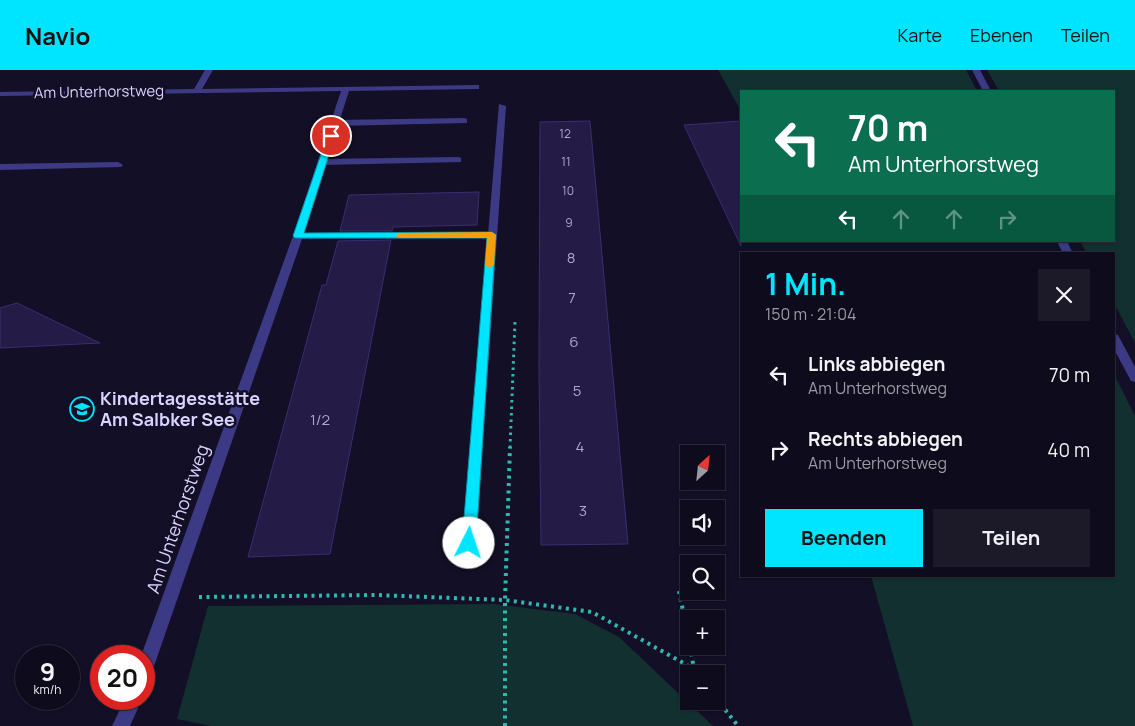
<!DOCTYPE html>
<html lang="de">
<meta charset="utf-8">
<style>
:root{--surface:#0e0b1c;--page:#1c1929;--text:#f1f3f6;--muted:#9b9ba3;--line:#2e2b3b;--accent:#00e5ff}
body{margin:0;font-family:Manrope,sans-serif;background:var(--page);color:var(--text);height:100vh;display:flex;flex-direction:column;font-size:19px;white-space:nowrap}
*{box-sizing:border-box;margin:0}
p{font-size:16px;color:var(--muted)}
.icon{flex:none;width:28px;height:28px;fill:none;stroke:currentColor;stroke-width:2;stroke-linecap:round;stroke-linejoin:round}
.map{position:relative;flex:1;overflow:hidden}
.sheet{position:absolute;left:740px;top:182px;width:375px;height:325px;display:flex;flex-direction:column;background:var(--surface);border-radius:0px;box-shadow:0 1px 4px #0004,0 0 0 1px var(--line)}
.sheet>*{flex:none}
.hud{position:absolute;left:740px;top:20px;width:375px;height:152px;border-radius:0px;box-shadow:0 1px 4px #0004,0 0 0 1px var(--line);background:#0b6e4f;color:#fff;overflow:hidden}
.needle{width:32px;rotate:27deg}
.tools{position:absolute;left:680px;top:375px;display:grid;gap:10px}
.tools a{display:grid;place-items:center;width:45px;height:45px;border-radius:0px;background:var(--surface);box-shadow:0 1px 4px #0004,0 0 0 1px var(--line);font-size:25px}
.speed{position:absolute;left:15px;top:575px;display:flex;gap:10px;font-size:25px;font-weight:700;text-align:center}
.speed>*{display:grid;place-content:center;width:65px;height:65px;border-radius:50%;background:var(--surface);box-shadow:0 1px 4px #0004,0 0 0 1px var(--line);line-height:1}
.speed small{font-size:12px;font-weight:400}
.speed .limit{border:8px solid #d22;background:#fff;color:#111}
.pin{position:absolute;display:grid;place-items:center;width:42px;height:42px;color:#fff;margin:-21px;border:2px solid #fff;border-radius:50%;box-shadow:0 1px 5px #0007}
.me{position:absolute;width:55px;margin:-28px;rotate:4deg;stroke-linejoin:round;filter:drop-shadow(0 0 4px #0008)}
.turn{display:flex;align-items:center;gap:18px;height:105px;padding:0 25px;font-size:22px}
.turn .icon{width:65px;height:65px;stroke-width:2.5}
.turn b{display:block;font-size:35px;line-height:42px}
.lanes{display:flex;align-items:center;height:48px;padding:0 25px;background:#0003;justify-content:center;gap:25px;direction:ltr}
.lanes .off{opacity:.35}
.round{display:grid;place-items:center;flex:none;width:52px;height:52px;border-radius:0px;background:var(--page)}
.headline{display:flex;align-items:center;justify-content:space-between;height:85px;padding:0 25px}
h1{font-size:30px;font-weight:700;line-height:38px;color:var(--accent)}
.cta{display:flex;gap:10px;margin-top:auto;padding:10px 25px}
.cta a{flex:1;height:58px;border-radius:0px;background:var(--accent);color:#111;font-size:20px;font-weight:700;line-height:58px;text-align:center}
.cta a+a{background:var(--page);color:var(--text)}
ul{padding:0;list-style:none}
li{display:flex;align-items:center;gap:15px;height:75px;padding:0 25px}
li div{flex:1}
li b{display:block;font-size:19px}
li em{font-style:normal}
header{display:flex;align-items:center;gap:30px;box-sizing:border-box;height:70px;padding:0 25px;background:var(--accent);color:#111}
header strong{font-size:24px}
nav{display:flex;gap:28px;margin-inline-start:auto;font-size:18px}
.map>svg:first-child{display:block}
</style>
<header>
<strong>Navio</strong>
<nav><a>Karte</a><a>Ebenen</a><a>Teilen</a></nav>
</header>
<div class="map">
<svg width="1135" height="656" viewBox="0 0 1135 656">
<rect width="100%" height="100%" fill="#130f26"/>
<!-- green -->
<path fill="#12302f" d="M718,0H966L977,21H741V41Z
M987,0H1135V273L1114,233V184H1087L1080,171H1114V21H999Z
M1114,304L1135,346V656H913L871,506H1114Z
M494,534L575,544L619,567L713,656H211L177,649L208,536Z"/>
<!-- building -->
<path fill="#241b47" stroke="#3b2d73" d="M590,51L628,474L541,475L539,296L540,52Z
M741,51V176L684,55Z
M479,122L477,155L393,157L392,161H340L349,125Z
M391,170L330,484L248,487L322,215H326L338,171Z
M17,233L100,273L0,278V238Z"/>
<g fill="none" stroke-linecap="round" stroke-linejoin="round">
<!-- path-far1 -->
<path stroke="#2fb8b0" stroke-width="3" stroke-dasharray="2.5 4" stroke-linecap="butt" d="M510,378L515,252"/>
<!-- path -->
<path stroke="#2fb8b0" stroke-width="4" stroke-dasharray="3 4.5" stroke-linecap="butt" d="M679,521L689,570
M199,527L376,525L505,530L592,542L694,599L698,604
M690,576L694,599
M716,628L738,656
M505,656V530L510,377"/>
<!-- service -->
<path fill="#3d3a85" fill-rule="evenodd" d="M499,34L506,36L476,473L474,477L469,479L464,477L462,473Z
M464,48L467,49V53L335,56L331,53L335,50Z
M458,87L461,88V92L322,95L317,92L322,89Z
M118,92L123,95L121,97L0,100V94Z"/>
<!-- minor -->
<path fill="#3d3a85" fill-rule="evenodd" d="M205,0H213L202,19L479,15V19H476L349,21L304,163L492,162L497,165L492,168L302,169L152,602L150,608L144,610V586H141L293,166L341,21L0,26V22L194,19Z
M972,0H980L991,21H983Z
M1057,171H1067L1073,184H1063Z
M1114,264L1118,265L1135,297V312L1131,311L1114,279Z
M125,629H142L130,656H112Z"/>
</g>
<!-- route -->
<path fill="#00e5ff" stroke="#0095a6" d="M328,64L335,66L304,163L492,162L496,165L476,473L474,477L469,479L464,477L462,473L487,168H295L293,166Z"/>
<!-- slow -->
<path fill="#f59e0b" d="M492,162L496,165L494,195L489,198L485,195L487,168H400L395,166L400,163Z"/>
<!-- icons -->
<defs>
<g id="school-ring" transform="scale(1.25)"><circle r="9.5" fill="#130f26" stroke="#00e5ff" stroke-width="1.5"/><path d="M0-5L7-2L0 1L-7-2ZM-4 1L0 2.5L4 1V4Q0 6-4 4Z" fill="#00e5ff"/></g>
</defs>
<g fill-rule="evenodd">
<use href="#school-ring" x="82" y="339"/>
</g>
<g text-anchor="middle" stroke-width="5" stroke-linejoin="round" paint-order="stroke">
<!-- far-number labels -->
<g font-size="12" fill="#aca6d1">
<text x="565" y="68">12</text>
<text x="566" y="96">11</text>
<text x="568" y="125">10</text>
<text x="569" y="157">9</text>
</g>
<!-- far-street labels -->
<g font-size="15" fill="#d9d4ff" stroke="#130f26">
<text transform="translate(99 22) rotate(-1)" y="5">Am Unterhorstweg</text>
</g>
<!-- number labels -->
<g font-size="15" fill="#aca6d1">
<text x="571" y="193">8</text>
<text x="572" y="233">7</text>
<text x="574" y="277">6</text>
<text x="577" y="326">5</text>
<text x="320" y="355">1/2</text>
<text x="580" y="382">4</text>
<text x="583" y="446">3</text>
</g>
<!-- poi labels -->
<g font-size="18" font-weight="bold" fill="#d9d4ff" stroke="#130f26" text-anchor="start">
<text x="100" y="335">Kindertagesstätte<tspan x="100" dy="21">Am Salbker See</tspan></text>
</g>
<!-- street labels -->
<g font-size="18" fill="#d9d4ff" stroke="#130f26">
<text transform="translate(178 449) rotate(-71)" y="6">Am Unterhorstweg</text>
</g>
</g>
</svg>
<div class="tools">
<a><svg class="needle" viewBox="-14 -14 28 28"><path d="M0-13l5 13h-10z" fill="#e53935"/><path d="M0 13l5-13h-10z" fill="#9b9ba3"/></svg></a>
<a><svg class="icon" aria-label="sound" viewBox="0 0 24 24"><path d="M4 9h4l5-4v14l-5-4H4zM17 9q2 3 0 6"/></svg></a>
<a><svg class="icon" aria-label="search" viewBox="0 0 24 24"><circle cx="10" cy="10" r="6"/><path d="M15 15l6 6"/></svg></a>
<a>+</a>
<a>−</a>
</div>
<div class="speed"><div>9<small>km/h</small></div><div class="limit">20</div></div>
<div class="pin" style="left:331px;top:66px;background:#d93025"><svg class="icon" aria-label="arrive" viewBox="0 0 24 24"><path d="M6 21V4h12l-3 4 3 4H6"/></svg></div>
<svg class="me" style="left:469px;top:473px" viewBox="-20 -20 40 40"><circle r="19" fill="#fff"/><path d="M0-13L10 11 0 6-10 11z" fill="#00e5ff"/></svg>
<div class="hud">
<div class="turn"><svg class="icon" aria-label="left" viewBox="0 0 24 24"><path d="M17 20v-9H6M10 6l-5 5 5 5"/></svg><div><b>70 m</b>Am Unterhorstweg</div></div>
<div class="lanes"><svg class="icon" aria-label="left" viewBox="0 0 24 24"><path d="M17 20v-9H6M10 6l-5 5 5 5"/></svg><svg class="icon off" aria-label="ahead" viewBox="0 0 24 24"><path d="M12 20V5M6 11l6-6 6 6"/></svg><svg class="icon off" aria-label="ahead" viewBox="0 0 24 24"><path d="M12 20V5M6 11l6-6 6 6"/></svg><svg class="icon off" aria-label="right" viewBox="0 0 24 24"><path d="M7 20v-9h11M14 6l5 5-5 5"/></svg></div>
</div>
<section class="sheet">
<div class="headline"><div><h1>1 Min.</h1><p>150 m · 21:04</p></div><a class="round"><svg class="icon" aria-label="close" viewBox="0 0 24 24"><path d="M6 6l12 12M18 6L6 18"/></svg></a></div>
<ul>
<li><svg class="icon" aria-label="left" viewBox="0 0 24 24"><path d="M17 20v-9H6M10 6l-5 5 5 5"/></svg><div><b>Links abbiegen</b><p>Am Unterhorstweg</p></div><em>70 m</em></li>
<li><svg class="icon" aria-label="right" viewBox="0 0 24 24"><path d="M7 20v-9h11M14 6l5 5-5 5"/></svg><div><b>Rechts abbiegen</b><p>Am Unterhorstweg</p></div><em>40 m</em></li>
</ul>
<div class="cta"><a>Beenden</a><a>Teilen</a></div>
</section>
</div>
